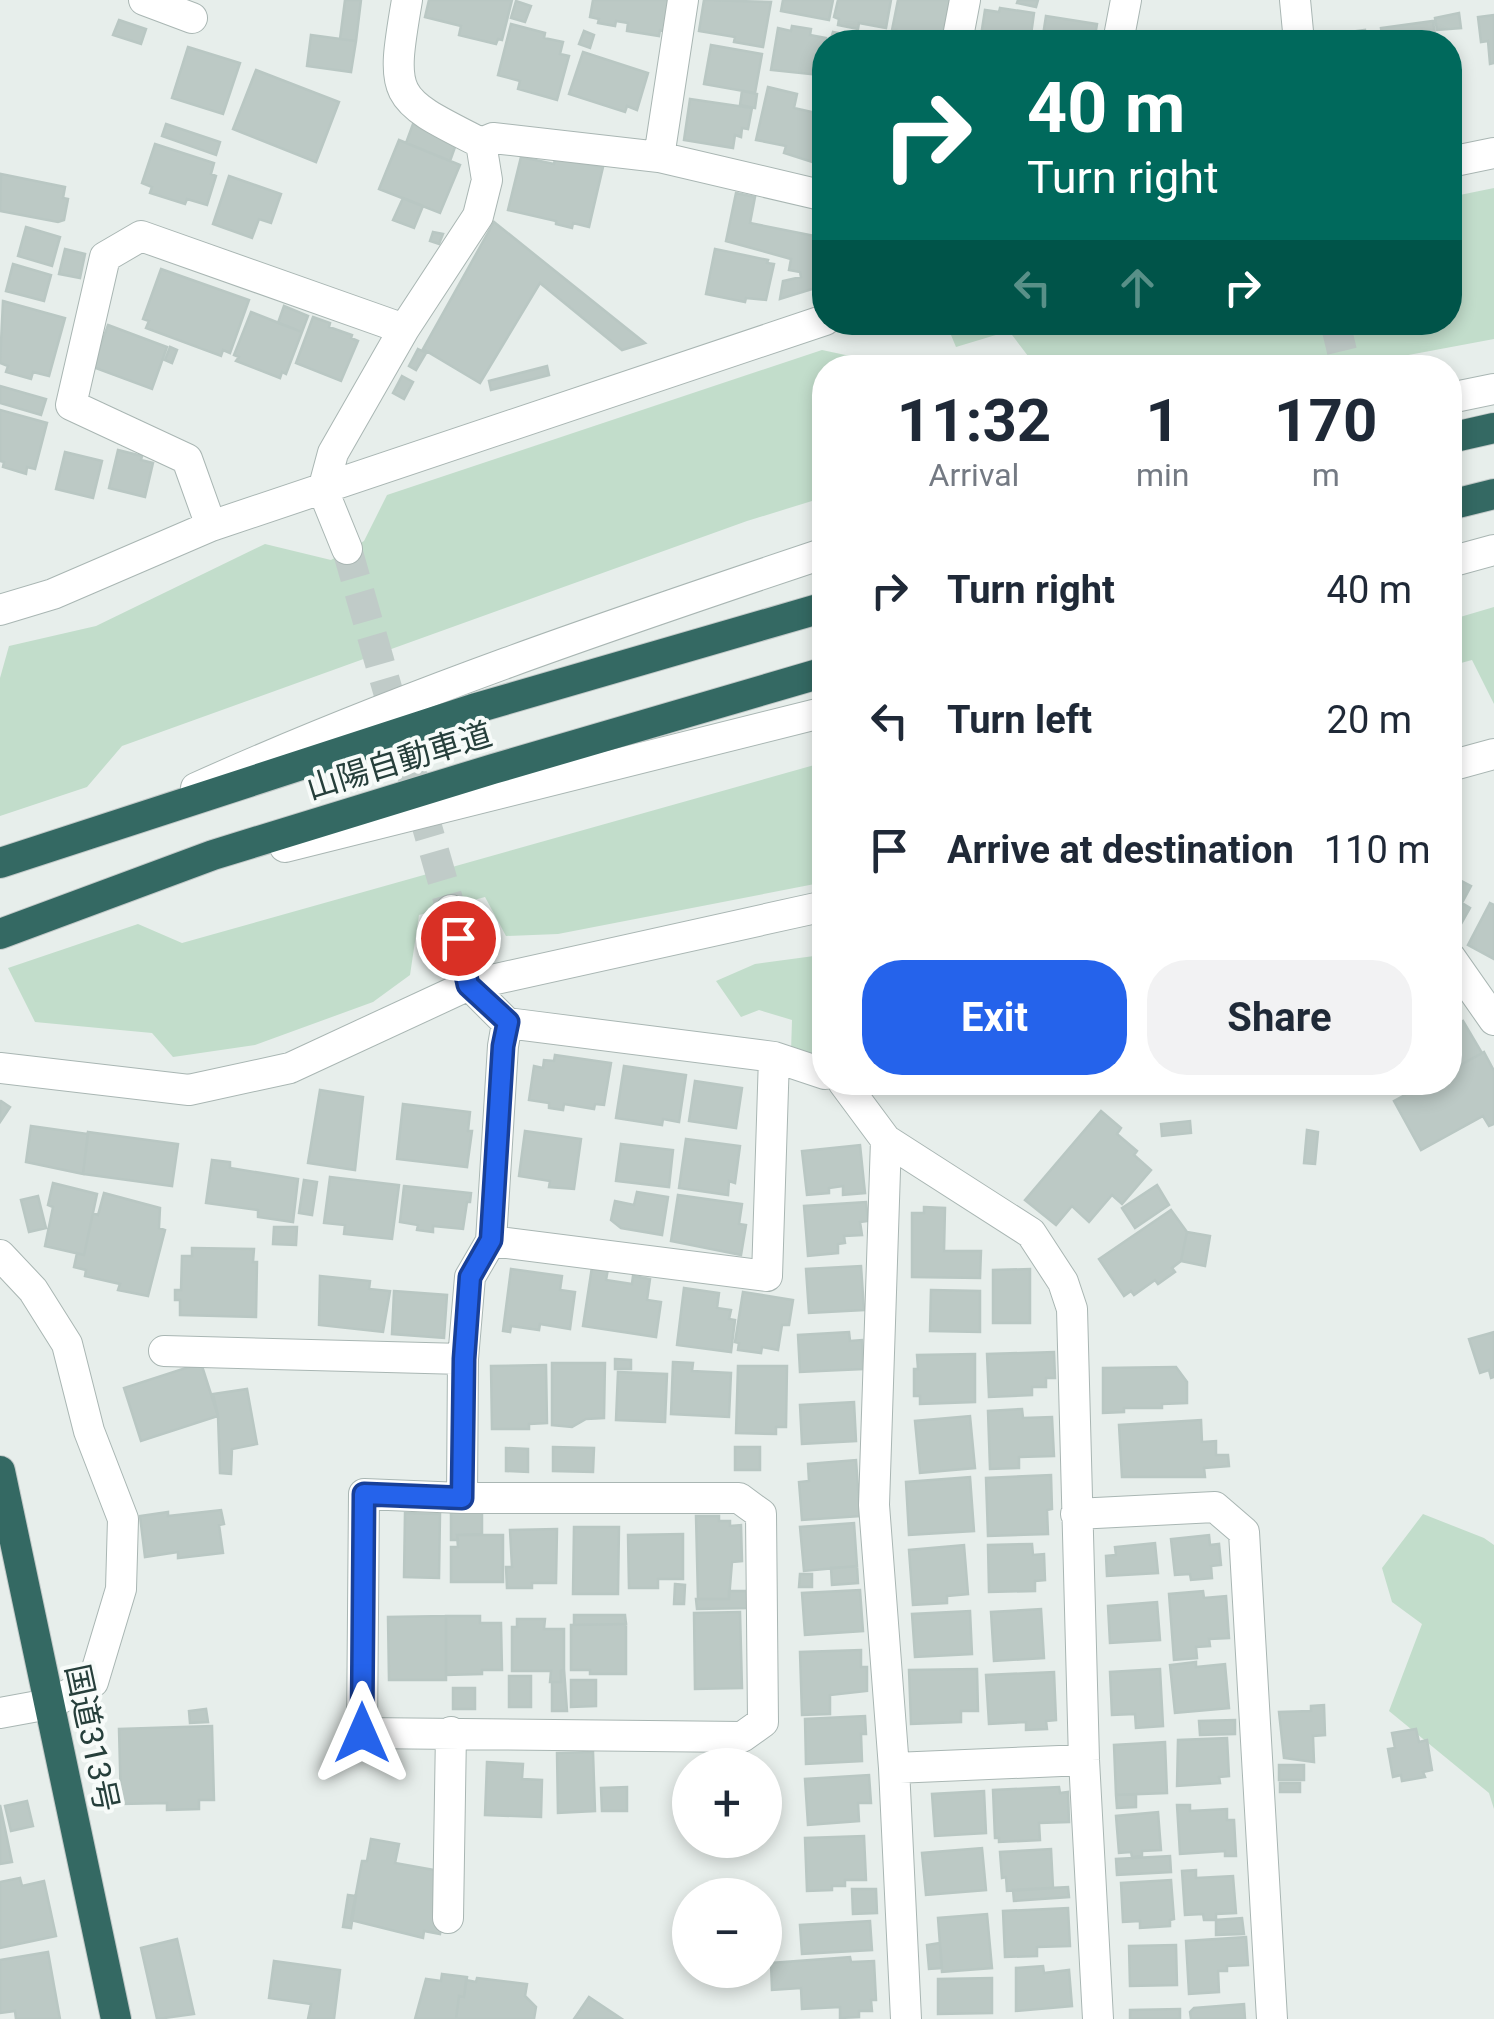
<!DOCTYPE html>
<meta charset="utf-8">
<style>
:root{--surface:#fff;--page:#f2f2f3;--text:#1f2937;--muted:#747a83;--accent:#2563eb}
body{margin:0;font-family:Roboto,"Noto Sans JP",sans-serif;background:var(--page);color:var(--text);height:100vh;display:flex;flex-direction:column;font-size:38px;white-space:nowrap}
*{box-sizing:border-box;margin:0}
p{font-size:32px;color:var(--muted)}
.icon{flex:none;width:55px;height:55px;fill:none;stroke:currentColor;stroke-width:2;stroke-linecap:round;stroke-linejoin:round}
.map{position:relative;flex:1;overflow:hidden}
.details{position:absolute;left:812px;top:355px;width:650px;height:740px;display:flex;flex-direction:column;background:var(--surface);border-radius:40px;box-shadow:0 5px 15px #0003}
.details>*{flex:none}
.banner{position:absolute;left:812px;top:30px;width:650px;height:305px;border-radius:40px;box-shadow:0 5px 15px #0003;background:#00695c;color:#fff;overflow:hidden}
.buttons{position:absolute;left:672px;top:1748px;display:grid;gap:20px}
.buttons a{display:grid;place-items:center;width:110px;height:110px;border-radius:50%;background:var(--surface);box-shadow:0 5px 15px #0003;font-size:50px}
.pin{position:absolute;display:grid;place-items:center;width:85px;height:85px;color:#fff;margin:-42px;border:5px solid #fff;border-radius:50%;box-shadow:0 2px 10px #0007}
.me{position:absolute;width:110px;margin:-55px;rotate:0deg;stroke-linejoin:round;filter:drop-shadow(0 0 8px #0008)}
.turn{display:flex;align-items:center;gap:35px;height:210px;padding:0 50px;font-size:45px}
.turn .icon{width:130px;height:130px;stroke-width:2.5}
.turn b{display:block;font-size:70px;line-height:85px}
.lanes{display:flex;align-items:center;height:95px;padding:0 50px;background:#0003;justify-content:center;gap:50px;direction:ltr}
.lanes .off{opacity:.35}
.eta{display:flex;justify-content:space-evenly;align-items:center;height:170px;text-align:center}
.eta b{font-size:60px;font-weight:700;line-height:70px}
.action{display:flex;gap:20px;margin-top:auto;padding:20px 50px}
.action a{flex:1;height:115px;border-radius:40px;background:var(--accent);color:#fff;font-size:40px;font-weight:700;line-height:115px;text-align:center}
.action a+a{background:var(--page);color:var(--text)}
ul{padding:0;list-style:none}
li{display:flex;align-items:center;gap:30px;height:130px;padding:0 50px}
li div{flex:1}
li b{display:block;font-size:38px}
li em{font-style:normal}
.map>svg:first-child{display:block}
</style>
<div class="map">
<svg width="1494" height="2019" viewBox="0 0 1494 2019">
<rect width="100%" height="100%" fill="#e7eeeb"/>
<!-- green -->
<path fill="#c2ddcb" d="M1494,188V339L1339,368H1102L1028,356L1009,331L956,347L946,323L1450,322V197Z
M822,350L902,367L825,368V497L747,521L122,746L87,787L0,816V678L9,646L96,626L265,544L331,560L364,541L387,495Z
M1494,607V704L1472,660L1450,666V620Z
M825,762V882L558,934L506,936L485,897L419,915L410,975L373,1002L255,1045L173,1057L152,1033L35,1022L8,968L138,924L182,943Z
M814,956L825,959V1063L791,1052L792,1020L759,1010L741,1017L716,981L755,964Z
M1423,1514L1484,1538L1494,1545V1809L1489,1793L1389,1711L1422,1624L1392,1602L1382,1568Z"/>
<!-- building -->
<path fill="#bcc9c5" stroke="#b9c7c3" stroke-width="2.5" d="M345,0H361L356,41L340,39Z
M429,0H512L502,40L498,39L496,44L459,35L461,26L425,17Z
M593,0H669L664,31L660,30L659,36L627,31L628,23L616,21L615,26L598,23L599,19L590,17Z
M704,0L771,2L763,47L734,42L735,37L699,31Z
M783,0H833L829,20L781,11Z
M838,0H891L886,28L859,23L858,29L838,25L839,19L834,17Z
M898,0H950L942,39L917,34L916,41L895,37L896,30H892Z
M1018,0H1038L1036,7L1017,3Z
M516,1L531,6L525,22L511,18Z
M1000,8L1034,13L1030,42H980L985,10L999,12Z
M1459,13L1461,28L1437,30L1435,18Z
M1494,15V63L1490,64L1488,41L1481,42L1478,17Z
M1046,16L1097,24L1094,42H1042Z
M119,20L146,29L141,44L113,35Z
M1433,21L1436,42H1383L1381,28Z
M511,24L545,33L544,38L563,42L560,54L569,56L557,100L518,89L520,81L498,75Z
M792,26L811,29L810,35L826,38L819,75L771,70L778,28L791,31Z
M1365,30L1367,42H1313L1343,39L1342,33Z
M584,31L594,35L590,48L579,44Z
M833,32L882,42H830Z
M1240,33L1241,39L1272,36L1273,42H1161Z
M311,35L356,41L351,72L307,66Z
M711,45L762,54L755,93L704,84Z
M188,47L240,63L223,114L172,98Z
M583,52L648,73L637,110L627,106L625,112L569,94Z
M256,70L339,102L316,162L233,129Z
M768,87L797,94L794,108L825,115V166L784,153L786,146L756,140Z
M742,91L757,94L755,108L740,105Z
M690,99L752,108L748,129L742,128L741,137L735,135L733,148L684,140Z
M166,124L220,142L216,155L162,136Z
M413,124L455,147L450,161L406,143Z
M399,140L460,165L440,213L379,189Z
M155,144L214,163L211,174L216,176L207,205L187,199L185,204L150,193L152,187L142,183Z
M521,157L554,164L555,159L603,167L589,227L573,223L572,228L556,224V221L508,210Z
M1,174L65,187L63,198L68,199L64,220L58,222L0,211Z
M229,176L281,194L271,223L259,219L252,238L213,224Z
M736,193L755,197L750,223L825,238V285L780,299L783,281L801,277L800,272L789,270L791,259L726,241Z
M403,198L423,206L414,228L393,220Z
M494,222L645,343L622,350L540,283L480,383L423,349Z
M26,227L60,237L52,266L18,256Z
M433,232L443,234L439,244L430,241Z
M65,249L85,254L80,278L59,274Z
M715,249L768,260L767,263L774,264L766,300L746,298L745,302L706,294Z
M13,264L51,275L44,301L6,291Z
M161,269L249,300L230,353L223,350L221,356L146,328L149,321L143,319Z
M3,301L65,318L49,376L33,372L31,379L6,372L8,366L0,363Z
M284,306L308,316L302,332L278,323Z
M251,312L302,332L286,374L282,372L280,378L236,361L239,357L234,355Z
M313,317L330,323L329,327L352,335L351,338L358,341L341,381L296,363Z
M108,325L167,347L152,389L93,367Z
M170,347L177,350L172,363L165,360Z
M418,349L426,353L416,370L409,366Z
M547,366L549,375L491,390L489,381Z
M402,376L413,382L404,399L393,393Z
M0,386L46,399L41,415L0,403Z
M0,410L47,423L35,469L27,467L26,474L3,467L4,462L0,461Z
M118,450L142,456L141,460L153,463L145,497L109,488Z
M65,452L102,461L93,498L56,489Z
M1450,875L1471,886L1462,903L1470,908L1461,924L1450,920Z
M1490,903L1494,905V959L1468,945Z
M1463,1021L1482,1053L1450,1071V1028Z
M1484,1052L1494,1071V1124L1489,1126L1483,1116L1421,1150L1394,1101L1429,1082H1450V1071Z
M555,1055L611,1063L604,1105L595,1104L594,1109L564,1104L563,1110L549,1108V1103L529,1100L534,1066L543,1068L544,1060L554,1061Z
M624,1066L686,1075L679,1122L663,1119L662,1125L616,1118Z
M695,1081L742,1088L736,1128L689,1121Z
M320,1090L363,1097L355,1170L308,1163Z
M1,1101L10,1107L0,1122V1102Z
M403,1104L470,1112L468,1131H472L467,1167L397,1159Z
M1101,1111L1121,1128L1117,1134L1137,1151L1134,1155L1151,1170L1122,1204L1112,1195L1089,1222L1072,1206L1056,1225L1025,1200Z
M1190,1121L1191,1133L1162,1136L1161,1124Z
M31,1126L88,1134L83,1174L26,1162Z
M1307,1130L1318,1132L1315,1164L1304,1163Z
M525,1131L581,1139L574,1189L549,1187L550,1181L519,1176Z
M88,1132L178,1144L172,1186L83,1174Z
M686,1139L740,1146L735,1183L729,1181L728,1195L679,1188Z
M621,1144L673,1150L669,1187L616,1181Z
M860,1145L865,1193L843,1195V1186L829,1188V1193L807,1195L802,1151Z
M212,1160L230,1162V1168L298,1179L293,1222L258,1217V1210L206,1203Z
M330,1177L399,1185L392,1239L344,1234L345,1225L324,1223Z
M304,1180L317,1182L312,1215L299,1213Z
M53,1183L97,1194L84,1255L45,1246L53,1207L48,1205Z
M1157,1185L1169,1205L1135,1228L1122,1208Z
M404,1186L471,1193L470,1202H467L463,1229L433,1226V1232L417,1230L418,1225L400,1222Z
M637,1192L668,1197L662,1235L621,1228L611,1220L615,1201L634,1205Z
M104,1193L160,1208L159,1228L165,1230L148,1296L118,1290L120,1284L85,1276L86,1270L74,1267L77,1253L84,1255L93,1213L98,1215Z
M678,1195L742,1204L739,1224L746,1225L741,1255L671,1241Z
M38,1196L46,1228L29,1232L21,1200Z
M866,1202L868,1221L860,1222L862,1235L844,1236L845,1243L838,1244V1253L808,1256L804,1206Z
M924,1207L945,1208L944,1251H981L980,1278L912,1277V1213H924Z
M1171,1210L1187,1232L1181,1261L1172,1268L1175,1272L1158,1284L1155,1280L1134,1295L1131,1291L1124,1296L1099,1259Z
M274,1227H297L296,1245L273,1244Z
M1187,1232L1210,1236L1205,1266L1181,1261Z
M192,1248L254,1249L253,1262H257L256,1317L180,1315V1300H175V1290H181L182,1256H192Z
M861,1266L864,1310L809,1313L806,1269Z
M592,1267L608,1269L606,1280L632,1284L633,1276L650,1279L647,1300L661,1302L656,1337L583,1326Z
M511,1269L562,1276L560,1290L575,1292L570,1329L540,1324L539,1330L511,1326L510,1332L503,1331Z
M1030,1269V1323H993V1270Z
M320,1276L370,1281L369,1289L390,1291L383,1332L319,1325Z
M684,1288L719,1293L717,1308L731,1310L729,1319L735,1320L731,1352L677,1345Z
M931,1290L980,1291V1332L930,1331Z
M394,1291L447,1295L444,1338L392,1334Z
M743,1292L793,1300L789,1325H782L778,1350L762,1347L761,1353L738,1350L739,1343L735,1342Z
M849,1332L850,1341L862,1340L863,1369L800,1372L798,1335Z
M1494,1332V1377L1491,1378L1489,1370L1480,1373L1469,1339Z
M1054,1352L1055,1378H1046V1387H1032V1395L989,1397L987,1354Z
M975,1354V1402L920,1404V1396H914V1369H918L917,1355Z
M615,1359L631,1360V1369H615Z
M673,1362L693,1363L692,1371L731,1373L729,1417L671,1414Z
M201,1363L218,1416L141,1441L124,1388Z
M552,1363H605L604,1418L586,1419L572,1427L552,1425Z
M546,1365L547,1423L529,1424V1429H492L491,1366Z
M738,1366H787L786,1427H776V1434L736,1433Z
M1176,1367L1187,1382V1403L1162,1404V1408H1124V1412L1103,1413V1368Z
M618,1372L667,1374L665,1422L616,1420Z
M247,1389L257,1444L232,1449L231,1474L220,1473L218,1416L213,1394Z
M854,1402L856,1441L802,1444L800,1405Z
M1022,1409L1023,1418L1052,1417L1054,1456L1019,1457V1468L990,1469L988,1411Z
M970,1416L975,1468L920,1473L915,1421Z
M1201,1420L1202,1442L1216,1441V1455H1228L1229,1466L1204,1468L1205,1477H1122L1119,1425Z
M553,1447L594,1448L593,1472L553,1471Z
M735,1447H760V1470H735Z
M506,1448L528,1449V1472L506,1471Z
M856,1460L860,1516L802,1520L799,1482L809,1481L808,1464Z
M1051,1475L1052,1509L1047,1510L1048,1534L988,1536L986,1478Z
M970,1477L974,1531L909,1535L906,1482Z
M221,1510L224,1524L219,1525L223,1553L178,1558V1552L145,1557L140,1516L168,1512V1516Z
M451,1512H482V1534L457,1535L458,1540H451Z
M405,1513L440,1514L439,1578L404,1577Z
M696,1516H719V1521H730V1526L741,1525L742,1561L732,1562L729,1599H698Z
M854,1523L857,1566L804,1571L800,1527Z
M574,1527H619L618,1594H573Z
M557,1529L556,1583H532V1588H507L506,1567H512L510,1530Z
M683,1534V1579H658V1588H629L628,1535Z
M457,1535H503V1582H451V1547H458Z
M1209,1535L1210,1545L1219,1544L1221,1565L1211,1566L1212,1578L1191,1580L1190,1574L1175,1575L1171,1539Z
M1155,1543L1158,1573L1107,1576L1106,1556L1116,1555L1115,1547Z
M1032,1544L1033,1555L1044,1554L1045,1580L1035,1581V1591L989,1592L988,1545Z
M964,1545L968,1594L947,1596V1603L913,1605L909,1550Z
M857,1566L858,1583L832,1585L831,1568Z
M800,1574H812V1587H799Z
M675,1584L685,1585L684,1604H674Z
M860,1590L863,1631L805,1635L802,1593Z
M729,1591H748L749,1608L697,1609L696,1599H729Z
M1203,1591L1204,1598L1226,1596L1229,1638L1209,1639L1210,1646L1196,1647L1197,1658L1174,1660L1169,1594Z
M1157,1602L1160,1640L1110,1643L1108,1606Z
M1041,1609L1044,1658L994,1661L991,1612Z
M970,1611L972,1654L915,1657L912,1614Z
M740,1612L742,1688L695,1689L694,1613Z
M574,1615H625L626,1624L574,1625Z
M446,1616V1680H389L388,1617Z
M446,1616H480V1623H501L502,1670H482V1674L446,1675Z
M517,1619H545L544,1629H564V1671H561V1682H550L551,1671H512V1627H517Z
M626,1624V1674H590V1670H571V1625Z
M861,1650V1667H867V1691L830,1695V1714L802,1715L800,1652Z
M1196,1662V1667L1225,1664L1229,1708L1175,1713L1170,1665Z
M564,1669L567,1711H552V1682H561V1671Z
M977,1669L978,1711H961V1722L911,1724L909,1670Z
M1160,1669L1163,1726L1136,1728L1135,1714L1112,1715L1110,1672Z
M1054,1672L1056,1720L1046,1721L1047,1729L1026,1730V1722L989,1724L986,1675Z
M509,1676H531V1707H509Z
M571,1680H596V1706L571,1707Z
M453,1688H475V1709H453Z
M1324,1705L1325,1735L1313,1736L1314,1762L1284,1758L1279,1712L1311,1711V1706Z
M206,1709L208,1722L190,1723L189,1711Z
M865,1716L866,1734H861L862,1761L806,1764L805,1719Z
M1235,1720V1734L1200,1735L1199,1721Z
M212,1726L214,1800H199V1809L167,1810V1803L121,1804L119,1729Z
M1416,1729L1419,1742L1427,1740L1432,1770L1423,1772L1425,1777L1402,1781L1401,1775L1393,1777L1388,1749L1395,1748L1392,1733Z
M1227,1738L1229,1776L1219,1777L1220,1783L1177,1786L1178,1740Z
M1165,1742L1167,1793L1116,1795L1114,1745Z
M593,1752L595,1811L558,1813L557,1753Z
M487,1762L523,1764L522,1779L542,1780L541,1817L485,1815Z
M1279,1765H1304V1780H1279Z
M869,1775L871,1803H858L859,1821L808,1825L805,1779Z
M1280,1783H1300V1792H1280Z
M627,1787V1811H602L601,1788Z
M1059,1787L1060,1793L1068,1792L1069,1822L1039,1823L1040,1840L999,1842V1838H995L993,1790Z
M984,1791L986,1833L935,1836L932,1794Z
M1136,1794V1807L1117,1808L1116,1795Z
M27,1801L33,1826L11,1831L5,1806Z
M0,1805L12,1862L0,1864Z
M1177,1805H1190V1811L1227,1809V1820H1234L1236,1856H1225V1851L1180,1854Z
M1158,1812L1161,1850L1142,1851V1856L1132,1857L1131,1852L1119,1853L1116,1816Z
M864,1836L866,1880H845V1886H832V1890L807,1891L805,1838Z
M371,1839L399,1844L395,1863L451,1873L440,1934L424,1931L423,1938L351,1920L362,1861H367Z
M982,1848L986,1890L926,1895L922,1853Z
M1051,1849L1053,1888L1007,1891L1006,1877L1002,1878L1000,1852Z
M1170,1856L1171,1872L1117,1875L1116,1859Z
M1196,1870V1878L1233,1876L1236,1913L1216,1914V1920H1204L1203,1914L1185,1915L1182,1871Z
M20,1878L22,1886L44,1881L56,1936L0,1948V1882Z
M1171,1880L1174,1919L1170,1920V1926L1140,1928V1921L1123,1922L1121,1883Z
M1068,1887L1069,1897L1014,1901L1013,1890Z
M852,1889H876L877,1913L853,1914Z
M348,1895L356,1896L351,1928L343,1927Z
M1068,1908L1070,1946L1037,1947V1956L1005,1957L1003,1911Z
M987,1914L992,1968L942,1972L938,1918Z
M1242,1918L1244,1934L1216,1935V1920Z
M870,1921L872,1950L802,1954L800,1925Z
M1246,1937L1248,1965L1227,1966V1971H1218L1219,1992L1189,1994L1186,1941Z
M177,1939L194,2014L157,2019L141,1948Z
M940,1943L942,1968L929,1969L927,1945Z
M1176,1945L1177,1985L1130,1986L1129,1946Z
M48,1952L60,2019H16L15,2011L0,2013V1960Z
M850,1957L851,1962L874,1961L876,2000H871L872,2011H859V2017L840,2018V2007L802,2009L801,1988L772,1990L771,1963Z
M274,1961L340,1970L334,2019H308L311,2004L269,1998Z
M1043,1966L1044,1973L1069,1970L1072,2006L1016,2011V1968Z
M442,1974L467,1977L464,1997L459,1996L456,2019H415L426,1979L441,1981Z
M477,1978L527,1984L525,1996L536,2007L534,2019H456L459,1996L464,1997L466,1980L476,1982Z
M992,1978V2013L938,2014V1979Z
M589,1997L622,2019H574Z
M1244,2004L1245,2019H1191L1190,2012L1194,2008Z
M1180,2009V2019H1130V2010Z"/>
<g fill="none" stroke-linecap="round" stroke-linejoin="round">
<!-- minor-tunnel -->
<path stroke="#c0cbc8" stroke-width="30" stroke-dasharray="30 15" stroke-linecap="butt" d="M1335,322L1346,368
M347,549L451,910"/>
<!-- minor casing -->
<g stroke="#a9b6b3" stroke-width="32">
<path id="minor" d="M144,0L192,18
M1295,0L1299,42
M957,42L965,0
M1118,42L1126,0
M481,143L493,138L659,157L825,196
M659,157L683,0
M1450,162L1494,153
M1450,398L1494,389
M211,526L187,459L71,405L105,257L141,236L404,329
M347,549L323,490L333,453L404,329L478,216L487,180L481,143C392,98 390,99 407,0
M1450,562L1494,550
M0,610L53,594L211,526L825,320
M1450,766L1494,754
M196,788C400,696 613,624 825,553
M285,847L825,712
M451,910L469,985L507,1023L774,1057L825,1074
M1450,957L1494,1020
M0,1068L189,1090L290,1068L469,985L825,906
M843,1082L886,1140L1031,1233L1063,1282L1072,1309L1084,1760L1098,2019
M886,1140L874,1505L894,1768L906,2019
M491,1241L767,1276L774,1057
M0,1255L33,1290L67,1344L89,1431L123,1519L121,1589L93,1682L49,1704L0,1713
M164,1351L463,1359
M462,1498H739L761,1514L763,1722L742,1737L362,1733L364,1494L462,1498L463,1359L470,1277L491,1241L503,1046L507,1023
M1076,1514L1215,1507L1244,1532L1272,2019
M894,1768L1084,1760
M448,1918L451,1732"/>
</g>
<!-- highway casing -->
<g stroke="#c2c9c8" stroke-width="32">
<path id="highway" d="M1450,438L1494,428
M1450,505L1494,494
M0,863L473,709L825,607
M0,934L213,855L493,769L825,672
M0,1471L116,2019"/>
</g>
<!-- minor -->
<use href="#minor" stroke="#fff" stroke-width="30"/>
<!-- highway -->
<use href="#highway" stroke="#346963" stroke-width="30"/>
</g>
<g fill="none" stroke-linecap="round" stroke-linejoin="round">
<!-- route casing -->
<g stroke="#184099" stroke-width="25">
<path id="route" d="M362,1733L364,1494L462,1498L464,1359L470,1277L491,1240L503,1046L508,1022L468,985L458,938"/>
</g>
<!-- route -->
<use href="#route" stroke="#2563eb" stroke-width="18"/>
</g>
<g text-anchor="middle" stroke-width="8" stroke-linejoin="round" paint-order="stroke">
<!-- street labels -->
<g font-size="32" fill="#263f3b" stroke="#f7fbf9">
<text transform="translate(399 761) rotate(-17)" y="11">山陽自動車道</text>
<text transform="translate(92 1738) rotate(78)" y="11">国道313号</text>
</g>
</g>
</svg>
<div class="buttons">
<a>+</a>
<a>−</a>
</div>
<div class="pin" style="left:458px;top:938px;background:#d93025"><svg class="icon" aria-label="arrive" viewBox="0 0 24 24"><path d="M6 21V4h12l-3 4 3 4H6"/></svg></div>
<svg class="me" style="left:362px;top:1733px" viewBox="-20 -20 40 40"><path d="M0-17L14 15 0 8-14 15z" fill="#2563eb" stroke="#fff" stroke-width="4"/></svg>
<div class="banner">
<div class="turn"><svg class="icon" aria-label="right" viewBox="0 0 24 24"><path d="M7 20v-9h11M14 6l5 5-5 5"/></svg><div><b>40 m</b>Turn right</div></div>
<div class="lanes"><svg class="icon off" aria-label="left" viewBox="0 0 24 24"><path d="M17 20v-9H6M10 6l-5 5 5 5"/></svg><svg class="icon off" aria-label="ahead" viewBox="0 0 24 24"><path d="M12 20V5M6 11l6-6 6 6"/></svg><svg class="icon" aria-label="right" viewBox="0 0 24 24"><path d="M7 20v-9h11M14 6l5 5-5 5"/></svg></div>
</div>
<section class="details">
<div class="eta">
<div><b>11:32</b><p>Arrival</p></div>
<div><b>1</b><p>min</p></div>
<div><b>170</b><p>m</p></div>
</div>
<ul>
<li><svg class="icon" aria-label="right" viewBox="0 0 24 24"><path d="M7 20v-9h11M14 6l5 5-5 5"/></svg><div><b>Turn right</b></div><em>40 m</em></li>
<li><svg class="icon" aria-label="left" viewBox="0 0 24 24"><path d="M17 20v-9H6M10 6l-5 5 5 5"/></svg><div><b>Turn left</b></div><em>20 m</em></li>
<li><svg class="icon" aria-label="arrive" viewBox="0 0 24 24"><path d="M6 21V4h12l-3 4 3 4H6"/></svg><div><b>Arrive at destination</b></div><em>110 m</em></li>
</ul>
<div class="action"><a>Exit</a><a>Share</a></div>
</section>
</div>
